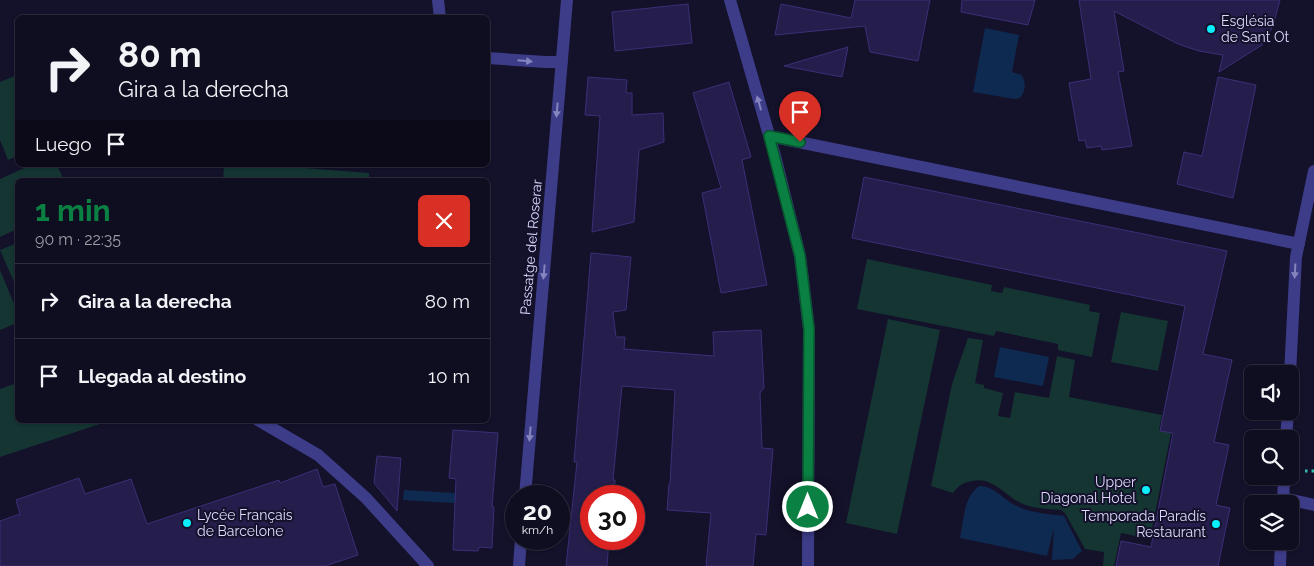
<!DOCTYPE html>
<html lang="es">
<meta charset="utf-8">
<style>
:root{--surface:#0f0d20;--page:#181629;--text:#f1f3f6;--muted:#9b9ca5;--line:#2f2d3e;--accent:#0b8043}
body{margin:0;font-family:Raleway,sans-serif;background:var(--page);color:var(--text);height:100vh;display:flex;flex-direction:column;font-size:19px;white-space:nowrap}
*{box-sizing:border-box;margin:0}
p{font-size:16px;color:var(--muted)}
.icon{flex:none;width:28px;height:28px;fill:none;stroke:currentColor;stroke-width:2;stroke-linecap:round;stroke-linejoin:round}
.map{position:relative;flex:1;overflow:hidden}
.sheet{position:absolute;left:15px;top:178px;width:475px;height:245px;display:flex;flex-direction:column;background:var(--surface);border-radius:8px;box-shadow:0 1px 4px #0004,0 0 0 1px var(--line)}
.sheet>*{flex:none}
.banner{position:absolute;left:15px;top:15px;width:475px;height:152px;border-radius:8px;box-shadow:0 1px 4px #0004,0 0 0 1px var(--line);background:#0f0d20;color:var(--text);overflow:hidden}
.buttons{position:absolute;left:1244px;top:365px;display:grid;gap:10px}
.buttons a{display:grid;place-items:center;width:55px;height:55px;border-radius:8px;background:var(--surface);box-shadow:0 1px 4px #0004,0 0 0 1px var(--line);font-size:25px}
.speed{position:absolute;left:505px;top:485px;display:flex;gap:10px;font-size:25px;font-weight:700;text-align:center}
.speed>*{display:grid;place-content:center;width:65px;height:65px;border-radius:50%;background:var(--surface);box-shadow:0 1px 4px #0004,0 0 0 1px var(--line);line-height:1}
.speed small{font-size:12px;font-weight:400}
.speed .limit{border:8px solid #d22;background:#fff;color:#111}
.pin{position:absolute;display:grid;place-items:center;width:42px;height:42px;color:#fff;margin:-51px -21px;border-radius:50% 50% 50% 0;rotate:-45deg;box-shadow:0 0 5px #0007}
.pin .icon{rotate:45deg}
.me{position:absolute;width:55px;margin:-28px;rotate:0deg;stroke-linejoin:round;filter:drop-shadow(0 0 4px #0008)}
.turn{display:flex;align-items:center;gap:18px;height:105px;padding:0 20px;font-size:22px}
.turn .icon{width:65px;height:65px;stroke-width:2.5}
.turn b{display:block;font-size:35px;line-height:42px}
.then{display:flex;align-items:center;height:48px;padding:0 20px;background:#0003;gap:10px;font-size:19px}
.round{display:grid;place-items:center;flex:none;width:52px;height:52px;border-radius:8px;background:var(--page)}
.head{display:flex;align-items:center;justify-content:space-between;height:85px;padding:0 20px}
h1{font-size:30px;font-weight:700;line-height:38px;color:var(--accent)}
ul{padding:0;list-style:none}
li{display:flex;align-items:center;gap:15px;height:75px;padding:0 20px;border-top:1px solid var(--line)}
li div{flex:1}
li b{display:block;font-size:19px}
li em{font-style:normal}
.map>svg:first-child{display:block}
</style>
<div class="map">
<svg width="1314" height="566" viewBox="0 0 1314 566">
<rect width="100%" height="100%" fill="#14112b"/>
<!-- green -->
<path fill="#143532" d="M17,75V156L8,160L0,140V82Z
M31,165H57L64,180H18L17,229L0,237V179Z
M224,165H266L369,173V180H223Z
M17,243V289L0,250Z
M867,259L992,285L991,291L1002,293L1004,287L1090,305L1089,311L1100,313L1092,357L1058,350V344L996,331L994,336L857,309Z
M0,270L17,311V323L0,330Z
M1121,312L1168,321L1158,371L1111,362Z
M888,319L940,330L897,534L846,523Z
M968,338L983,340L975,383L984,385V388L1003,393L998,416L1010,418L1015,392L1049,398L1057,356L1075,360L1069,397L1162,415L1159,430L1171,433L1150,539L1121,533L1114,566H1103L1104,552L1085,549L1065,513L1061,510C1049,509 1035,509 1023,504C1006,497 993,476 972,481C963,483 959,485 953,493L931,486L952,384Z
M17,383L18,420H112L0,457V389Z"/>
<!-- water -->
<path fill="#0f2a50" d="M985,28L1019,35L1012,72L1022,75C1026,84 1026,90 1020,98L1014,99L973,92Z
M1000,347L1049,357L1043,386L994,377Z
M979,486C995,486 1003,500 1017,506C1031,513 1048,514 1064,516L1082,551L1073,559L1052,560L1054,528L1047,556L960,538C964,520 963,498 979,486Z
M404,490L471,494L470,504L403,500Z"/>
<!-- building -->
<path fill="#251d4b" stroke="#3b2f77" d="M855,0H930L918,61L870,52L865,26L775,35L781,4L851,18Z
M962,0H1035L1028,25L961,12Z
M1079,0H1280L1273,26L1262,45L1219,72L1223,55L1199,51L1178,44L1114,11L1124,71L1118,72L1132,146L1102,150L1101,146L1087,148L1085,140L1079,141L1069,83L1091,79Z
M688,4L692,43L615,51L612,12Z
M848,47L842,77L784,66Z
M588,77L627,80L626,93H632V115L663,113L664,142L639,150L634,222L592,232L600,116L585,115Z
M1218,77L1256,85L1233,198L1177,184L1184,152L1202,156Z
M729,82L751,157L742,160L767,285L721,293L702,193L721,188L693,93Z
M864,177L1227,251L1203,354L1232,360L1214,442L1229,445L1216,505L1230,508L1218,566H1116L1121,541L1151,547L1173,433L1160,431L1185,306L852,238Z
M591,253L631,257L626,310L613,312L616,337H625L624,349L714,356L713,332L761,330L764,388L760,393L762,448L773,449L766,535L756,534L753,566H706L711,513L667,510L669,484H670L675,390L622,386L613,480H615L614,496H591V539H609L607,566H566L577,462H574Z
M453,430L498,433L492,507H494L492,548L479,547L478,551L453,550L456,479L449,478Z
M377,456L401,458L397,511L374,483Z
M317,469L323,487L335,484L358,555L325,566H0V521L20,514L16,500L79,478L85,494L131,479L147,524L279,480L280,483Z"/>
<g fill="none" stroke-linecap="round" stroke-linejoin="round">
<!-- path -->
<path stroke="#31bcaf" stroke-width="3" stroke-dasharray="2.5 4" stroke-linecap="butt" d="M1305,471H1314"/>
<!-- minor -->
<path stroke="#3d3c89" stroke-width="12" d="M438,0L440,18
M730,0L775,156L800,256L809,329L808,566
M488,58L545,62H562
M769,136L1299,244
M1290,374L1296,257L1314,171
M258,420L318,455L366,498L428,566
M1286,439L1288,411
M525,496L567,0
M1283,498L1314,505
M1283,504L1284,476
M519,566L521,539
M1280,566L1281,541"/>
</g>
<!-- one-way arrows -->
<defs><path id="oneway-solid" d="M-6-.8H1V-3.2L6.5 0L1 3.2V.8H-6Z" transform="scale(1.25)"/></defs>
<g fill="#8584be">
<use href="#oneway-solid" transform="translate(525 61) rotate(5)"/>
<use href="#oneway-solid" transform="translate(759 103) rotate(-106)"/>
<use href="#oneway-solid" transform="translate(557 110) rotate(95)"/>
<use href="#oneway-solid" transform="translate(1295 271) rotate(93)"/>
<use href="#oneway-solid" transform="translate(544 272) rotate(95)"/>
<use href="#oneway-solid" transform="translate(530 434) rotate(95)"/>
</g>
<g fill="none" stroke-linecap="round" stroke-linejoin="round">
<!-- route casing -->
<g stroke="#07532c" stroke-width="12">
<path id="route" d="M800,142L769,136L800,256L809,329L808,507"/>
</g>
<!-- route -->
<use href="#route" stroke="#0b8043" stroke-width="9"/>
</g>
<!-- markers -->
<g fill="#08eefe" stroke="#14112b" stroke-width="2">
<circle cx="1211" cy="29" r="5"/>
<circle cx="1146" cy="490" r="5"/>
<circle cx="187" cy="523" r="5"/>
<circle cx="1216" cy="524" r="5"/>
</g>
<g text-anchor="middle" stroke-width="4" stroke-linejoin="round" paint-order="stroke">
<!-- poi labels -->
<g font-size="14" fill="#dedbff" stroke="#14112b" text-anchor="start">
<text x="1221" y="26">Església<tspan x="1221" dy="16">de Sant Ot</tspan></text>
<text x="1136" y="487" text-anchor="end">Upper<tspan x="1136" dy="16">Diagonal Hotel</tspan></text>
<text x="197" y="520">Lycée Français<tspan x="197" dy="16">de Barcelone</tspan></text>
<text x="1206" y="521" text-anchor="end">Temporada Paradís<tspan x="1206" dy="16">Restaurant</tspan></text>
</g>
<!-- street labels -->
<g font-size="14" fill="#dedbff" stroke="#14112b">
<text transform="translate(531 247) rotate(-85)" y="5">Passatge del Roserar</text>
</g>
</g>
</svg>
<div class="buttons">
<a><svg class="icon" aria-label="sound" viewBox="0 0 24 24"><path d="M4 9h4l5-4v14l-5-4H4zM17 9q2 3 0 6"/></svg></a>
<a><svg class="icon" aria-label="search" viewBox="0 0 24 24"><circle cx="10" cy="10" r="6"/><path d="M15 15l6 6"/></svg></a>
<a><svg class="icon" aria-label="layers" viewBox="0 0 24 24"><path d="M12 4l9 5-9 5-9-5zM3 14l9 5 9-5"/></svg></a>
</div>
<div class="speed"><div>20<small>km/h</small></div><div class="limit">30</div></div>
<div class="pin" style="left:800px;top:142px;background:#d93025"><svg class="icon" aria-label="arrive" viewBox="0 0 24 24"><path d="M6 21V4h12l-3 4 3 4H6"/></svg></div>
<svg class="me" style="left:808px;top:507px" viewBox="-20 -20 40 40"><circle r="17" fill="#0b8043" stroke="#fff" stroke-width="3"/><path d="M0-11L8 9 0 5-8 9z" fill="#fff"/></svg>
<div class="banner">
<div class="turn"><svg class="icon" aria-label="right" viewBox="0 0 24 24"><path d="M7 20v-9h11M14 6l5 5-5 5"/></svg><div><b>80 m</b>Gira a la derecha</div></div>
<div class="then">Luego<svg class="icon" aria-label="arrive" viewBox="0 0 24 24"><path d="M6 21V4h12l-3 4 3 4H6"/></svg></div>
</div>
<section class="sheet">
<div class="head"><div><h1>1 min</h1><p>90 m · 22:35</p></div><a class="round" style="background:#d93025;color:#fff"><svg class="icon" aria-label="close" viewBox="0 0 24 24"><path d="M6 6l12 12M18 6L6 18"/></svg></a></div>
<ul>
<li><svg class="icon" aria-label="right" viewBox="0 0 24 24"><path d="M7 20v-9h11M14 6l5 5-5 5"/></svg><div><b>Gira a la derecha</b></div><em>80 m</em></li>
<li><svg class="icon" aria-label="arrive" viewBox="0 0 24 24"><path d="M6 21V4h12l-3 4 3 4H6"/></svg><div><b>Llegada al destino</b></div><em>10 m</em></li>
</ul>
</section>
</div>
